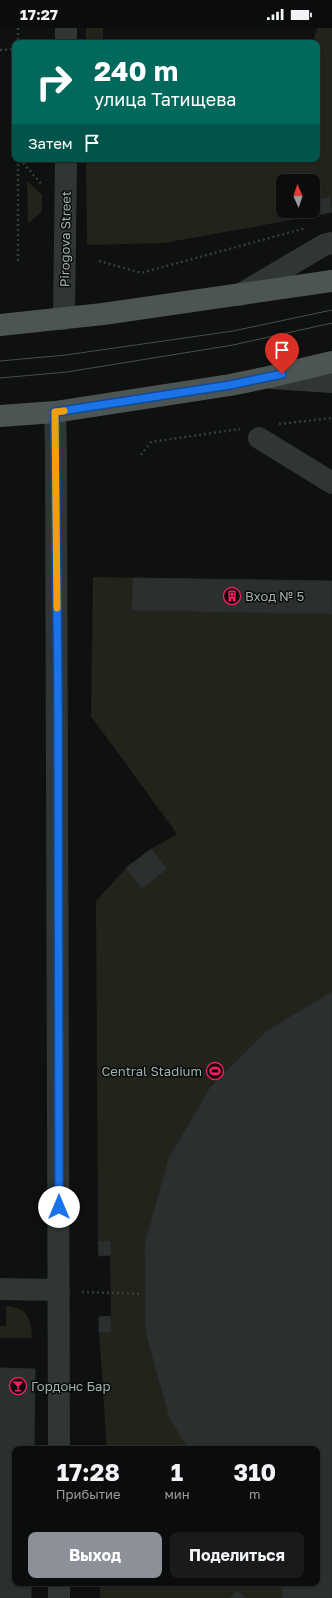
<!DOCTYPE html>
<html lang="ru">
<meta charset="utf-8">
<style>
:root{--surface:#0b0c0c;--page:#191a1a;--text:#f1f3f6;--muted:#9a9b9d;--line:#2b2c2d;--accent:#8c9099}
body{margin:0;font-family:"Golos Text",sans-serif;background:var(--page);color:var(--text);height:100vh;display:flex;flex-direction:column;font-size:15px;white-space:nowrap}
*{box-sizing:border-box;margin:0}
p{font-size:13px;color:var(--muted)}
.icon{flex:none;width:22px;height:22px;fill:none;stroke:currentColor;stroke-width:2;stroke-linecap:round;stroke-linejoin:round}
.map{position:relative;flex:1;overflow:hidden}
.details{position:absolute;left:12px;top:1418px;width:308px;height:140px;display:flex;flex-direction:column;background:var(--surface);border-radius:8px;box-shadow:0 1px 3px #0004,0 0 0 1px var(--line)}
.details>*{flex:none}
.banner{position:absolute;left:12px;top:12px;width:308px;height:122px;border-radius:8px;box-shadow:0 1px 3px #0004,0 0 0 1px var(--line);background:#00695c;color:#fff;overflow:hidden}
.needle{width:26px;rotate:357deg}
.controls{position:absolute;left:276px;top:146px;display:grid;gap:8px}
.controls a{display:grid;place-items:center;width:44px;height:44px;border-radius:8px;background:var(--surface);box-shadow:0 1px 3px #0004,0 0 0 1px var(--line);font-size:20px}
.pin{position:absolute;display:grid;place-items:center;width:34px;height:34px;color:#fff;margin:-41px -17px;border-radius:50% 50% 50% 0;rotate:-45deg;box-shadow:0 0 4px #0007}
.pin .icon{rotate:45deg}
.me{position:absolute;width:44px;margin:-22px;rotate:0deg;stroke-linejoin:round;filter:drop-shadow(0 0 3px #0008)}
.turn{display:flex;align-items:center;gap:14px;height:84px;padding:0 16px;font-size:18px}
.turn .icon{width:52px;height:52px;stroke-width:2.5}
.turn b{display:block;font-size:28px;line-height:34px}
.then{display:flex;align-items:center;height:38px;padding:0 16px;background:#0003;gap:8px;font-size:15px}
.eta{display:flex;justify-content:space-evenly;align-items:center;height:68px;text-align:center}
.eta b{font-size:24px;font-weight:700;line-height:28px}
.cta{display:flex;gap:8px;margin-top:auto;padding:8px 16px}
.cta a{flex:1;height:46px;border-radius:8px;background:var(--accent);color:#fff;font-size:16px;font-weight:700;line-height:46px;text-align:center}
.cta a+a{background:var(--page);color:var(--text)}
.status{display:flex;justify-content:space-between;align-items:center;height:28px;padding:0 20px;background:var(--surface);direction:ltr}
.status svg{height:11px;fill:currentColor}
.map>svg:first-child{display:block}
</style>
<div class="status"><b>17:27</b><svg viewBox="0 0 49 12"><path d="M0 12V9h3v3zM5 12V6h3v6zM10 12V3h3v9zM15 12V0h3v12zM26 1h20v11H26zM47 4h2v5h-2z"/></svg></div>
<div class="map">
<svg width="332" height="1570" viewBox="0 0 332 1570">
<rect width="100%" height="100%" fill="#0f1010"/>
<!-- green -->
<path fill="#22231b" d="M86,0H103V15H86Z
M317,0H332V176L330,169L313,173V153H283V183H306L308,189L164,215L87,217L86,131H317V15H313Z
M27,153L42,167V184L28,195Z
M93,549L332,553V1570H100V1555H317V1421H107L99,1304L111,1303L110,1214H98L96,873L126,840L151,821L177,806L91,688Z
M6,1278C29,1280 31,1291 32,1310H0V1298H6Z"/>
<!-- building -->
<path fill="#2c2f2f" stroke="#292c2d" d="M330,169L332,184L308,189L306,183H313V173Z
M133,550L332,553V586L132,582Z
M151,821L167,841L142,860L126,840Z
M332,964V1570H282L283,1555H317V1421H189L170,1391L146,1305L145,1216L169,1130L210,1060L267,1003Z
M110,1213L111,1227L99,1228L98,1214Z
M110,1288L111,1304H99V1289Z
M0,1340L35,1341L34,1421H15V1555H31V1570H0Z
M237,1562L246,1570H230Z"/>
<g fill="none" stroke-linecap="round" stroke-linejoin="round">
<!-- path -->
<path stroke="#363d3b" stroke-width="2.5" stroke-dasharray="2 3" stroke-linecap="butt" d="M18,0V15
M0,22L15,21
M18,131V236
M20,131L43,158
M99,233L141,245L306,200
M279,396L332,390
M141,427L151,414L240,401
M82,1264L142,1266"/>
<!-- minor -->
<path stroke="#303635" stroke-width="22" d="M66,15V0
M239,267L324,217L332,215
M64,291L66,131
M272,350L332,354
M55,384L56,425L59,1421
M259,410L332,455
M0,1261L59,1262
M59,1570V1555"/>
<!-- major -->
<path stroke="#4c5553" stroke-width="22" d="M0,297L103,286L332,253
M0,388L55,384L230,357L269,349L332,334"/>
<!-- tram -->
<path stroke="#474f4d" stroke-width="1" d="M0,333L66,327L233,303L332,282
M0,350L67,344L233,317L332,295"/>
</g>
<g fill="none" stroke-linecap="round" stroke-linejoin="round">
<!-- route casing -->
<g stroke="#114b97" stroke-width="10">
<path id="route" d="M59,1179L58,671L55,384L230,357L282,346"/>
</g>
<!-- route -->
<use href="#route" stroke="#1a73e8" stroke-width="7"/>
<!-- slow -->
<path stroke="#f59e0b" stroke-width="7" d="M57,580L55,384L64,383"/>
</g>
<!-- icons -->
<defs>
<g id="building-ring" transform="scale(0.9)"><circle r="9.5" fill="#0a0b0b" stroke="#fc1c62" stroke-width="1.5"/><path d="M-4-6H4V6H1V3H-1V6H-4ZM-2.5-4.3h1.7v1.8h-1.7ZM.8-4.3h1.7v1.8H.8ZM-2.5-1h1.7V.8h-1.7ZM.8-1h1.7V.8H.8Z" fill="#fc1c62"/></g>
<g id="stadium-ring" transform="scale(0.9)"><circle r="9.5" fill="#0a0b0b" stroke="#fc1c62" stroke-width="1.5"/><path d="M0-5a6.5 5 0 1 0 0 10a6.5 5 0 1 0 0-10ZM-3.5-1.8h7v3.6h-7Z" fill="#fc1c62"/></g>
<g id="bar-ring" transform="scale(0.9)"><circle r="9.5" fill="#0a0b0b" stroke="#fc1c62" stroke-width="1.5"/><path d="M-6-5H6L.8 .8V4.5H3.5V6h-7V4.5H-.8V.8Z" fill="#fc1c62"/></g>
</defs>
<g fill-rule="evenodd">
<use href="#building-ring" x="232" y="568"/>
<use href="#stadium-ring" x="215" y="1043"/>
<use href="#bar-ring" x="18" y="1358"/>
</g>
<g text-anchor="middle" stroke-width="3" stroke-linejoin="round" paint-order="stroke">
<!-- street labels -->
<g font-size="13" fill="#9fb2ad" stroke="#0a0b0b">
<text transform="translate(65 211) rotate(-89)" y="5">Pirogova Street</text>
</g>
<!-- poi labels -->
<g font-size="13" fill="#9fb2ad" stroke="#0a0b0b" text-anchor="start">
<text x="245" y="573">Вход № 5</text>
<text x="202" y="1048" text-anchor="end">Central Stadium</text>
<text x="31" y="1363">Гордонc Бар</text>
</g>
</g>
</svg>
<div class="controls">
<a><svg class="needle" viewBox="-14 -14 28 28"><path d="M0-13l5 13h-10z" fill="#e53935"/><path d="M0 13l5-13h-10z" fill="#9a9b9d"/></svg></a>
</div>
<div class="pin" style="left:282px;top:346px;background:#d93025"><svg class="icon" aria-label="arrive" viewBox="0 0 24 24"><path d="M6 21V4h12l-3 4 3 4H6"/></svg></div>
<svg class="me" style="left:59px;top:1179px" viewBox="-20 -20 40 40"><circle r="19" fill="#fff"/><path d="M0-13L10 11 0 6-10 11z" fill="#1a73e8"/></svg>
<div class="banner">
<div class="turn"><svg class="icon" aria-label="right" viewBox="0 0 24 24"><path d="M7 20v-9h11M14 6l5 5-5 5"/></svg><div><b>240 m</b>улица Татищева</div></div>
<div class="then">Затем<svg class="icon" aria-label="arrive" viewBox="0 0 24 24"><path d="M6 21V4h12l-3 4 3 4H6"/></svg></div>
</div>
<section class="details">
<div class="eta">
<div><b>17:28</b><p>Прибытие</p></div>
<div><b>1</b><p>мин</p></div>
<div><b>310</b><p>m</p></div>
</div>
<div class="cta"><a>Выход</a><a>Поделиться</a></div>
</section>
</div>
